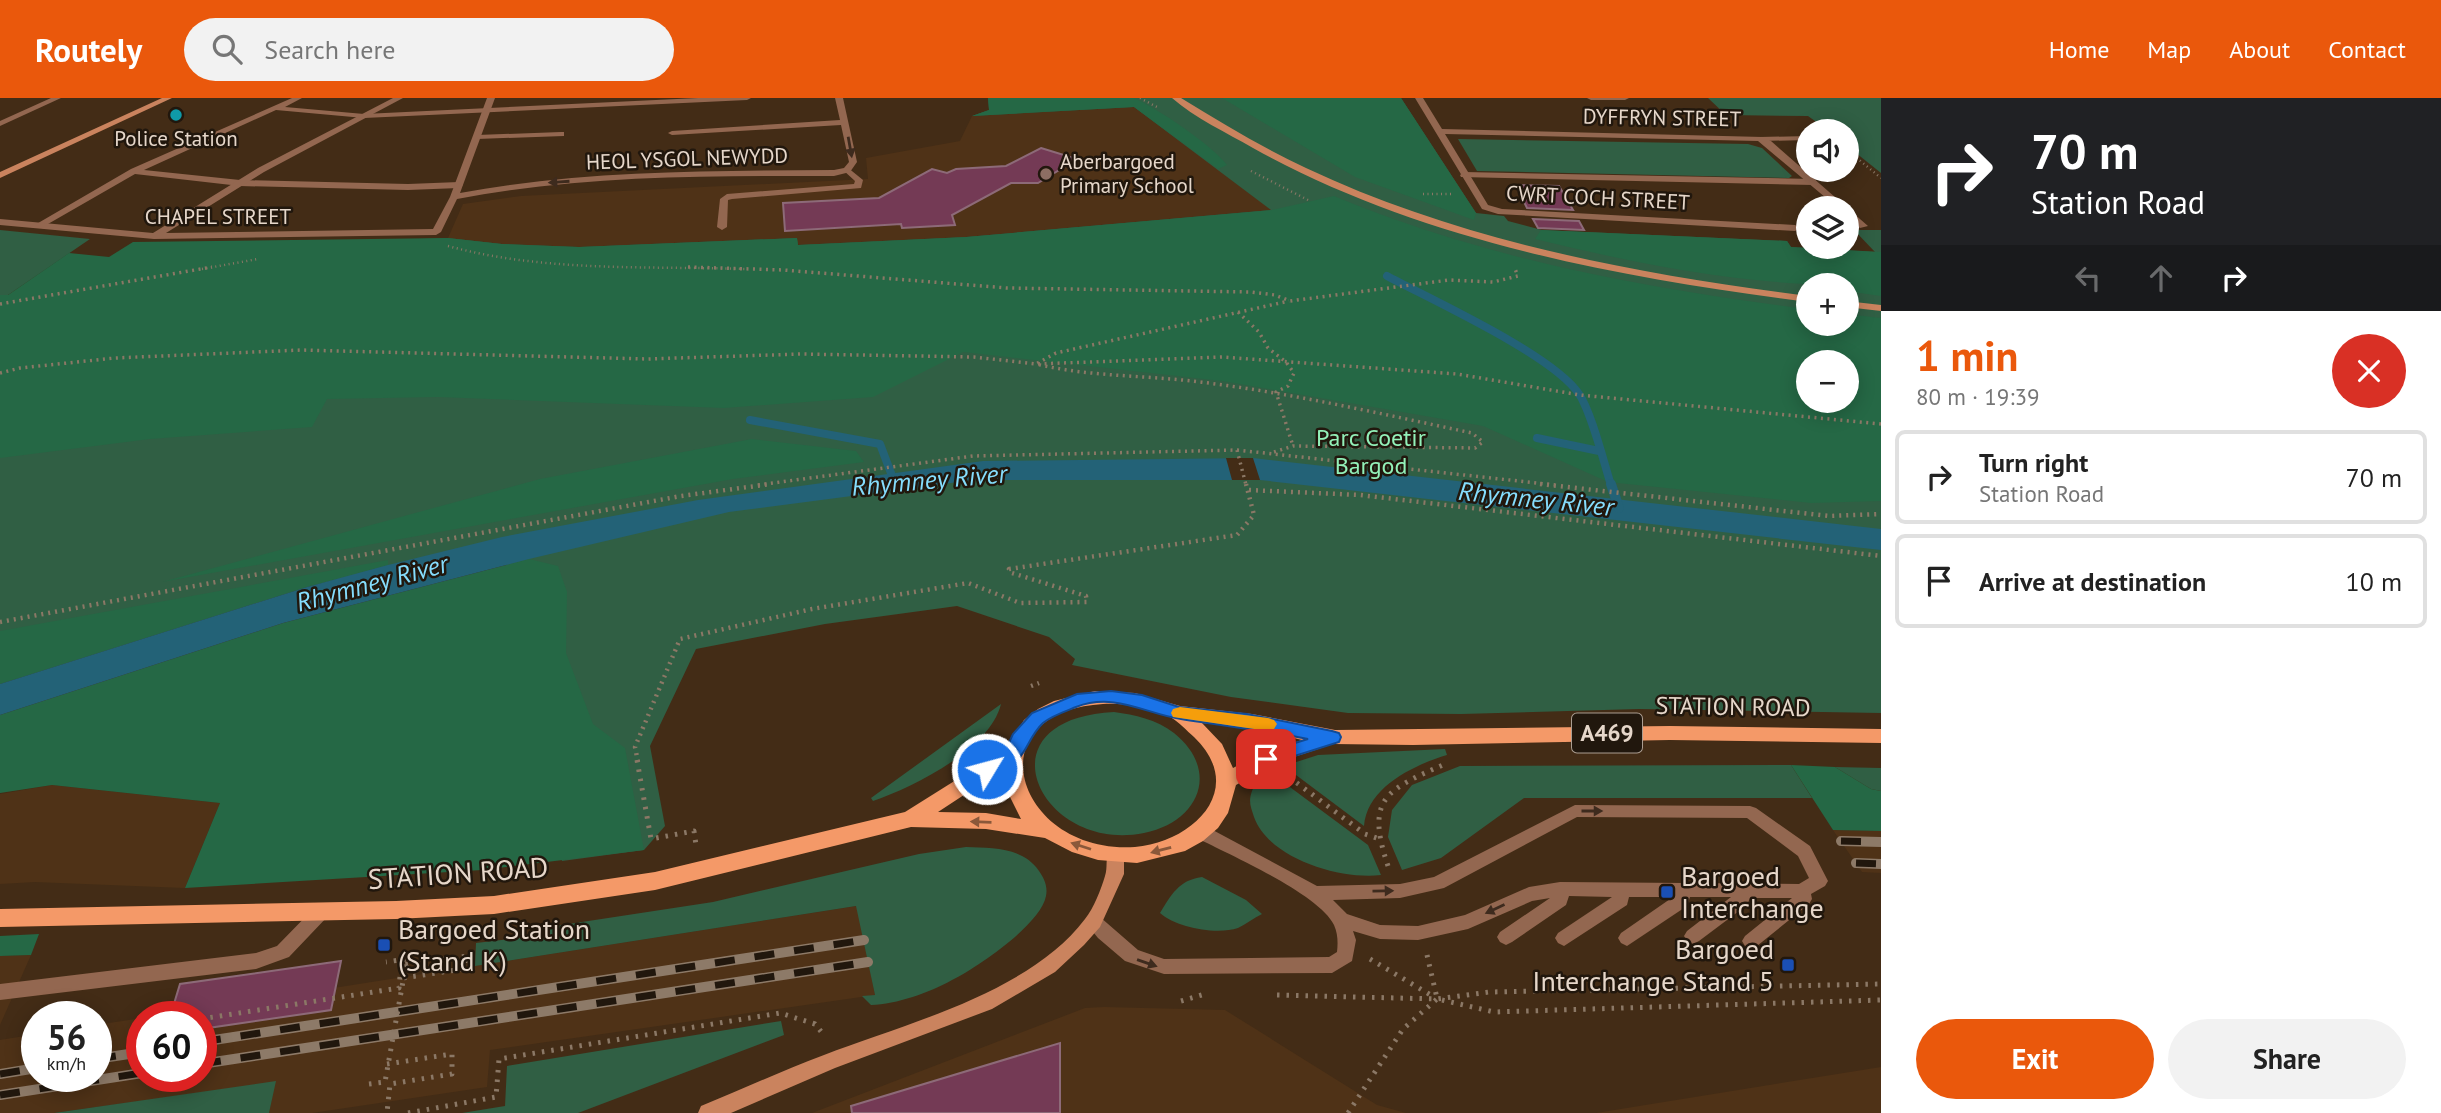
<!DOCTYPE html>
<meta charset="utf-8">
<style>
:root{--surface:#fff;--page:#f2f2f2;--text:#222;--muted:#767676;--line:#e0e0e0;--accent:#ea580c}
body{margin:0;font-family:"PT Sans",sans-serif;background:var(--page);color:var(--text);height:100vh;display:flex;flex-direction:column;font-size:26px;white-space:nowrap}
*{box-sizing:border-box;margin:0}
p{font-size:23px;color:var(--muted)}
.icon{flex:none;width:38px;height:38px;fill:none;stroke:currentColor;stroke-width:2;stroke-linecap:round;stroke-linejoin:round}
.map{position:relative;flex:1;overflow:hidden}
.side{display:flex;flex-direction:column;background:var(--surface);width:560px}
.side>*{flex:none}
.top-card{background:#202124;color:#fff;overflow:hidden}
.buttons{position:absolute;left:1796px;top:21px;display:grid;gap:14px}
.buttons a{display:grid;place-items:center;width:63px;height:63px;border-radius:50%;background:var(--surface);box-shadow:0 4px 18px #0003;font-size:35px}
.speed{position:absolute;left:21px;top:903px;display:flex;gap:14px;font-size:35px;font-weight:700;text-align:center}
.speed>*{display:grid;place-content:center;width:91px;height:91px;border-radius:50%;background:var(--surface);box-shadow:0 4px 18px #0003;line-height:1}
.speed small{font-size:18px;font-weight:400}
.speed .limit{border:10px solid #d22;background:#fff;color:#111}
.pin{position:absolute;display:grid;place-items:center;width:60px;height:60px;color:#fff;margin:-30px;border-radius:14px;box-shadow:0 4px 10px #0006}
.me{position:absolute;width:77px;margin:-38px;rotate:53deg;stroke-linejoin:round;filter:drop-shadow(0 0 5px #0008)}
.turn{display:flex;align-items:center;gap:24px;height:147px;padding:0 35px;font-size:32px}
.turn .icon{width:91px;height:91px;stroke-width:2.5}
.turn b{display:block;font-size:49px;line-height:60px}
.lanes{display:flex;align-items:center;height:66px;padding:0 35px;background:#0003;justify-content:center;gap:35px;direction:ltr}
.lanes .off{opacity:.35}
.round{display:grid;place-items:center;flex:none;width:74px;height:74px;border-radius:37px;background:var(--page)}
.summary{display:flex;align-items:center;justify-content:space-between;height:119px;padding:0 35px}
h1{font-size:42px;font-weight:700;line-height:52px;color:var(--accent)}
.primary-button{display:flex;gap:14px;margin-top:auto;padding:14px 35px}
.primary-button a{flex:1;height:80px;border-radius:42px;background:var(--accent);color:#fff;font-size:28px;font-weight:700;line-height:80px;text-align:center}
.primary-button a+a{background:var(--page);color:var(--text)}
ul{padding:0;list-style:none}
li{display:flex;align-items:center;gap:21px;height:94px;margin:0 14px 10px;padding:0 21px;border:4px solid var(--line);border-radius:10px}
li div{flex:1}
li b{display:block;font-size:26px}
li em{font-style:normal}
header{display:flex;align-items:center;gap:42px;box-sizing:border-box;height:98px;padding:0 35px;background:var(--accent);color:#fff}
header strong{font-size:33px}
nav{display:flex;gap:38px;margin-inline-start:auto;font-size:24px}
.search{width:490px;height:63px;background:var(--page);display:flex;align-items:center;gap:18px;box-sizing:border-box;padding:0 24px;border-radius:38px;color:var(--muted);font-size:26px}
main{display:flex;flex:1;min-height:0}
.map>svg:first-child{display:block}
</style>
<header>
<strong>Routely</strong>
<div class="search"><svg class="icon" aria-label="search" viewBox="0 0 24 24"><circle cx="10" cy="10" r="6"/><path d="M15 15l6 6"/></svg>Search here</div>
<nav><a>Home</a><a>Map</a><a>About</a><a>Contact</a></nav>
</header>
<main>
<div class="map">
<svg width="1881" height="1015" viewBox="0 0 1881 1015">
<rect width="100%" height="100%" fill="#432c16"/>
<!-- built -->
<path fill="#4f3217" d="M1134,9L1272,112L966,139L798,147L797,140L579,149L502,146L448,140L463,106L521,98L868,81L866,60L960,43L972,18Z
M52,687L220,705L185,790L35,784L0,786V696Z
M1833,732L1881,733V775L1862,774Z
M857,808L875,897L490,952L487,989L312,1015H269L275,984L54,1015H0V942L37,936V978H96V927L142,920V978H201V919H148Z
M31,857L0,927V858Z
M1104,909L1225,912L1377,1007L1406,1015H812L1085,910Z
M1881,969V1015H1596Z"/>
<!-- green -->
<path fill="#305f44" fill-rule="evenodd" d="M988,0H1401L1476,115L1504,118L1508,123L1542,132L1787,143L1791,149L1875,154L1854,132H1881V615L1639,611L1461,616L1348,615L1231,599L1072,567L1075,561L1049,539L957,508L825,526L696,551L650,648L665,728L644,752L562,763L502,440L307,489L0,586V212L363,143L448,140L502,146L579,149L797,140L798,147L966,139L1271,112L1134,9L972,18L989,12ZM1808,187H1846V226H1808ZM1808,264H1846V303H1808Z
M1708,0H1881V75L1846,47V33H1829L1808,18L1726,17Z
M1458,41L1748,46L1762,50L1792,78L1789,80L1477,73Z
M0,132L90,141L8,197H0Z
M1001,606C990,651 914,689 873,703L871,700Z
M1114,614C1135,617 1156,621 1174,635C1221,673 1199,724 1144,735C1040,756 976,621 1114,614Z
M1445,651L1447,657C1414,667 1367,689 1364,728L1284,668L1318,657Z
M1791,667L1812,700H1524L1441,760L1402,772L1388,739L1392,712L1412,687L1460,668Z
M1835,669L1881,670V693L1871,691Z
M1271,675L1368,747L1381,777C1341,782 1269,761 1254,719C1251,709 1248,704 1252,693C1255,685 1262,677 1271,675Z
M966,749C992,750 1023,749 1039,773C1044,780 1048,788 1046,798C1041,826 978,869 952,882C929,895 897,906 871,907L862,898L875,897L856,808L475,868L476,845L518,840L549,829L713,804L919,756Z
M1202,779L1246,802L1262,816C1254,820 1246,826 1238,830C1217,837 1177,830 1160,815C1171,797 1179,782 1202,779Z
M781,923L784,937L578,1015H462L505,1008L507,968Z
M276,983L269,1015H54Z"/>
<!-- forest -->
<path fill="#256845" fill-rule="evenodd" d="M988,0H1134C1157,10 1212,47 1227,67L1218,71L1134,9L972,18L989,12Z
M1222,0H1401L1476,115L1474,122L1355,79Z
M1334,98C1485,161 1647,191 1808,211V226H1846V216L1881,220V403L1811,405L1608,384L1483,328L1222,283L963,254L873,299L724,310L438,299L327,301L312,329L150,341L0,360V197H8L69,155L109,159L133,144L448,140L502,146L579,149L797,140L798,147L966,139L1272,112ZM1846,264V303H1808V264Z
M1541,132L1787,143L1791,149L1881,154V198L1846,193V187C1743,187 1637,166 1535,141Z
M752,341L856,353L864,364L733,381L162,484L540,381Z
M529,461L558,468L567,494L566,555L593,626L625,650L644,752L482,772L185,790L220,705L52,687L0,695V617L283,525Z
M388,462V467L307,489L0,586V533Z
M1791,667L1835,669L1871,691L1881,693V733L1833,732Z
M39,836L31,857L0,858V838Z"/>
<!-- water -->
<path fill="#236277" d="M1253,360L1881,431V452L1260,382H974L729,414L529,461L283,525L0,617V586L307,489L388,467L502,439L698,402L983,363Z"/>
<!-- pier -->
<path fill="#432c16" d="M1226,360H1253L1260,382H1232Z"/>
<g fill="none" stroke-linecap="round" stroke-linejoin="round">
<!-- stream-far1 -->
<path stroke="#236277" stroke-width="8" d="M1387,178C1432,202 1553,257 1579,296C1591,313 1604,365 1611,387
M750,322L880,346L894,383
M1537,340L1599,353"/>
<!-- stream -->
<path stroke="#236277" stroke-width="10" d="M1611,386L1619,410"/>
</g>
<!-- building -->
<path fill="#743a55" stroke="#8d6a78" stroke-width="2" d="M1041,50L1077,61L1038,85H1011L952,117L955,127L902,130L901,126L785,133L783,105L879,100L932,71L947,75L956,71L1006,68Z
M1516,87L1559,88L1573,112L1527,110Z
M1533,121L1579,123L1584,132L1538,130Z
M341,863L331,912L201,931V919H170L180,886Z
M1060,945V1015H852L851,1008Z"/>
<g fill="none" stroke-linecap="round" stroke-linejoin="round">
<!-- path-far3 -->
<path stroke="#8b7866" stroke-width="2.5" stroke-dasharray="1 3.5" stroke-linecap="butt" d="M1140,0L1157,9
M1846,51L1881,80
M1251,73L1308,102
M1423,96H1453
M448,148C543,174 646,168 745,171
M202,171L258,161"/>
<!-- path-far2 -->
<path stroke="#8b7866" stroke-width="3.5" stroke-dasharray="2 4.5" stroke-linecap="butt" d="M688,169L783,172L1007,190L1251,194L1275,197L1290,203L1449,182L1493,184L1518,178L1515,171
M0,206L212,169
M1238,214L1259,234L1268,250L1286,264L1294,275L1288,288L1276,294L1293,348
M0,275L20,270L115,260L301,252L647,261L801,256L974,259L1036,266L1222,259L1457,276L1580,297L1881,326
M1237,352L1246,387
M1274,354L1293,348L1475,350L1483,344L1472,335C1382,316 1291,295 1200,284C1145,277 1090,279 1036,266L1056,255L1289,203
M758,387L973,358L1237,352L1555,387"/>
<!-- path-far1 -->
<path stroke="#8b7866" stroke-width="4.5" stroke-dasharray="2 5" stroke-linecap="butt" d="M1540,386L1829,418L1881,416
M1249,392L1360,397L1881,458
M0,524L681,398L771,386
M1031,588L1039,585
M638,664L635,649L680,541L812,511L968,485L1020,505L1087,504L1086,498L1012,475L1009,471L1237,437L1254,417L1246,386"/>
<!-- path -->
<path stroke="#8b7866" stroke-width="5" stroke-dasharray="2.5 7" stroke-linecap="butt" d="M637,662L651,741L694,733L696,747
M1289,679L1365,736L1377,740
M1388,768C1365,700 1386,692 1445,666
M1427,857L1437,900
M1370,861L1434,899
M1277,897L1437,901L1489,894L1881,886
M1442,902L1494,914L1881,902
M1181,903L1205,896
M155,919L160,901
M201,921L399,890L401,867L467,858L463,871L403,880
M387,966L452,956V976L390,986L387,1015
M408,1015L496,999L499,961L780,915L815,926L823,936
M1348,1015L1403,931L1437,901"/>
<!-- lane -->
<path fill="#936750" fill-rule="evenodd" d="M51,0H61L0,28V23Z
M292,0H302L285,9L364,16L698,0H751L747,2L364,20L276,12L144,72L240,82L408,86L459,84L463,87L459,90L408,92L240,88L135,76L41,130L33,128L131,71Z
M1587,0H1629L1625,2H1591Z
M561,34H564V38L477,41L473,39L477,37Z
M1808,38V42L1760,43L1756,41L1760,39Z
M847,69L863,82L861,90L732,101L728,102L727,129L722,132L717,129L720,101L727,96L854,86L855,83L843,72Z
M1464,74L1813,81L1817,84L1813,87L1461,79L1460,77Z
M1575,707L1750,708L1756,710L1810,748L1828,783L1825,788L1811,796L1812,801L1809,806L1757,848L1751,851L1745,848L1742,843L1745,838L1792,800H1750L1747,807L1699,843L1693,846L1687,843L1684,838L1687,833L1731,799H1690L1687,808L1627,848L1621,845L1618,840L1621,835L1673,799H1629L1627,807L1564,848L1558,845L1555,840L1558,835L1612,799L1569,798L1566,807L1512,844L1506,847L1500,844L1497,839L1500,834L1550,800L1532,803L1468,831L1418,842L1380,841L1353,833L1356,842L1352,863L1332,875L1164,876L1125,863L1098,840L1085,824L1088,819L1094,817L1100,819L1138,852L1164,861L1329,859L1337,854C1338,845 1338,836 1334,827C1319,796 1230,757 1197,740L1195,735L1197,730L1203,728L1209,730L1317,788L1400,786L1434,779ZM1577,719L1747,720L1798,758L1809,780L1799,786L1560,784L1529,789L1465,817L1418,828L1380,827L1347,816L1333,802L1400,800L1444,790Z
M323,805L329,807L332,812L329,817L289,859L256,871L0,902V886L256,855L277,848L317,807Z"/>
<!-- street -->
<path fill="#936750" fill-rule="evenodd" d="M393,0H403L264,74L166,135L433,131L450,99L487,0H495L460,95C583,72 709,73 834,72L844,70L849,64L841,27L672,37L668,35L672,33L840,22L835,0H843L857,64L850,74L834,78C708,78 581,77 457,101L441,134L436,137L154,141L0,127V121L153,135L258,70Z
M1415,0H1423L1442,31L1763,39L1771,43L1868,128L1860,130L1846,118V110H1838L1758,43L1445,36L1488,107L1502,111L1795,127L1800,130L1795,133L1498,116L1482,111Z"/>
<!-- secondary -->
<path fill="#ca835e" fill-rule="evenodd" d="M162,0H172L0,80V74Z
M1172,0H1181C1222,25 1263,50 1306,70C1463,144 1637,176 1808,198V204C1620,180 1420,143 1253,50C1227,35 1195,20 1172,0Z
M1846,203L1881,207V213L1846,209Z
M1115,750L1121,752L1124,757V776L1100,829L1084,847L1055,874L992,911L835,970L731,1015H698L701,1008C742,991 782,973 824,957C907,925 1029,895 1085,821C1094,810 1101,791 1105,778C1108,769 1105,761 1109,752Z"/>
<!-- primary -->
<path fill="#f49968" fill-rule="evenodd" d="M1095,593L1135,595L1180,608L1252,616L1335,632L1670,628L1881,631V645L1670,642L1413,647L1333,646L1273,666L1236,687L1228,715L1218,730L1203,743L1185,753L1137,765L1098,762L1072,754L1045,740L986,731L911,729L655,792L494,816L396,821L0,829V811L396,803L494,798L655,774L905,714L1007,650L1024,622L1038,611L1054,603ZM1103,606C1126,605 1149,609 1170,619C1178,623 1187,633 1194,639C1248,691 1193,744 1135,749C1017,757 971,614 1103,606ZM1202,625L1252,630L1302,642L1259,656L1233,670L1222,646ZM1002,672L1005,689L1021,721L986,715L938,714Z"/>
<!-- rail casing -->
<g stroke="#8d7a68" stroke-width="10">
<path id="rail" d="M1841,743L1881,744
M1856,765L1881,766
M201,944L864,842
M96,961L142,954
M201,966L868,864
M0,976L37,970
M0,997L142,975"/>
</g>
<!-- rail -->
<use href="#rail" stroke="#21170d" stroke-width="7" stroke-dasharray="20" stroke-linecap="butt"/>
<!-- path-bridge -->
<path stroke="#8b7866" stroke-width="5" stroke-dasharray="2.5 7" stroke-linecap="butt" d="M369,986L385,984L407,861L386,864"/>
</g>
<!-- one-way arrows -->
<defs><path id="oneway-solid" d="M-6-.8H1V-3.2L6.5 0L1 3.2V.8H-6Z" transform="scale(1.75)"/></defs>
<g fill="#3e2b1e">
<use href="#oneway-solid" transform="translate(850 49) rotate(80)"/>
<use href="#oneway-solid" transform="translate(559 84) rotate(176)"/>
<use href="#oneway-solid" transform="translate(1592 713)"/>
<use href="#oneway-solid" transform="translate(1383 793) rotate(-1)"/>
<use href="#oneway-solid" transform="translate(1495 811) rotate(155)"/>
<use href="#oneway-solid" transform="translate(1147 865) rotate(19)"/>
</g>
<g fill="#8a583a">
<use href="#oneway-solid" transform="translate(981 724) rotate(-178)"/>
<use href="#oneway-solid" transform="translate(1081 748) rotate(-162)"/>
<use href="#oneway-solid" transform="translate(1161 752) rotate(165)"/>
</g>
<!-- route -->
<path fill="#1a73e8" stroke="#114b97" stroke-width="2" d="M1111,593L1142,597L1179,609L1247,616L1332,633L1339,635L1341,639L1339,644L1266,667L1259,665L1257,661L1259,656L1308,641C1265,632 1223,628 1181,621C1146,616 1115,594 1076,609C1066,613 1051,618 1043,625C1031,636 1027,652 1019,660C1010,668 992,679 981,676L978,671L981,666L1006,651L1013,636L1032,615L1077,596Z"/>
<!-- slow -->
<path fill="#f59e0b" d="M1180,609L1268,620L1274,622L1277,626L1274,631L1268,633L1173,619L1171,615L1173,611Z"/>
<!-- markers -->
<circle fill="#0f9aa8" stroke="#21170d" stroke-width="2.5" cx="176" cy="17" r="7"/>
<circle fill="#8d6e63" stroke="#21170d" stroke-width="2.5" cx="1046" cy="76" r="7"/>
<g fill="#1a4fb4" stroke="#21170d" stroke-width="2.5">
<rect x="1660" y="787" width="14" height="14" rx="3.5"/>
<rect x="377" y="840" width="14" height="14" rx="3.5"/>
<rect x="1781" y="860" width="14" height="14" rx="3.5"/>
</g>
<g text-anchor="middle" stroke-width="5" stroke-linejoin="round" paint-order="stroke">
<!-- far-street labels -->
<g font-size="21" fill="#e6d7ca" stroke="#21170d">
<text transform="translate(1662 20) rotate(1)" y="7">DYFFRYN STREET</text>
<text transform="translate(687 61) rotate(-2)" y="7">HEOL YSGOL NEWYDD</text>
<text transform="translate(1598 100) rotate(3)" y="7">CWRT COCH STREET</text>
<text x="218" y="126">CHAPEL STREET</text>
</g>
<!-- far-poi labels -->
<g font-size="21" fill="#e6d7ca" stroke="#21170d">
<text x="176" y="48">Police Station</text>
<text x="1060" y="71" text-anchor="start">Aberbargoed<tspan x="1060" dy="24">Primary School</tspan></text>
</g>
<!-- shield labels -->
<rect fill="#21170d" stroke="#ab9d91" stroke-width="2" x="1572" y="615.5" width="70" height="39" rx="5"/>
<g font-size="23" font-weight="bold" fill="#e6d7ca">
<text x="1607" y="643">A469</text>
</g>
<!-- park labels -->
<g font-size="24" fill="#93f1b9" stroke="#21170d">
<text x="1371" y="348">Parc Coetir<tspan x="1371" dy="28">Bargod</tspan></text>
</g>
<!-- street labels -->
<g font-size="24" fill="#e6d7ca" stroke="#21170d">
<text transform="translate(1733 609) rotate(1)" y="8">STATION ROAD</text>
</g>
<!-- water labels -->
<g font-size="26" font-style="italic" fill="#85ddfd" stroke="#21170d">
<text transform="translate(929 382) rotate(-5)" y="9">Rhymney River</text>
<text transform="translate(1536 401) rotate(6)" y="9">Rhymney River</text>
<text transform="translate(372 485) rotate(-15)" y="9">Rhymney River</text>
</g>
<!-- near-street labels -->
<g font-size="28" fill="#e6d7ca" stroke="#21170d">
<text transform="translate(458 775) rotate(-4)" y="10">STATION ROAD</text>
</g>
<!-- near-poi labels -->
<g font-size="28" fill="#e6d7ca" stroke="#21170d" text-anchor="start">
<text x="1681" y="788">Bargoed<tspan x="1681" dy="32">Interchange</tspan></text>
<text x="398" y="841">Bargoed Station<tspan x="398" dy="32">(Stand K)</tspan></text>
<text x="1774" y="861" text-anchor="end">Bargoed<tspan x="1774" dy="32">Interchange Stand 5</tspan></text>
</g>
</g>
</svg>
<div class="buttons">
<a><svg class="icon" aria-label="sound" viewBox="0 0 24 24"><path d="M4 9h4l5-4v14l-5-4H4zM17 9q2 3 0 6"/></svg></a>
<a><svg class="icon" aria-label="layers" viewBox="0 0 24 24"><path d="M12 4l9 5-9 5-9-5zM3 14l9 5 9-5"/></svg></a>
<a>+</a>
<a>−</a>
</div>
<div class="speed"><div>56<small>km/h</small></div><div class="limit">60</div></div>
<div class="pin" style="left:1266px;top:661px;background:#d93025"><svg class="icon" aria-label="arrive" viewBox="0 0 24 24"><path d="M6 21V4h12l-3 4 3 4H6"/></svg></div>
<svg class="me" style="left:987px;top:671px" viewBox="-20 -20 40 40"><circle r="17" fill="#1a73e8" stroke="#fff" stroke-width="3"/><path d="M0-11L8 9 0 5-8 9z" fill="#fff"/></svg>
</div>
<section class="side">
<div class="top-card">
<div class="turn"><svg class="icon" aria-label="right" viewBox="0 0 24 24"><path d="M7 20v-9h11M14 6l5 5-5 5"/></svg><div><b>70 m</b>Station Road</div></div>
<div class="lanes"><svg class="icon off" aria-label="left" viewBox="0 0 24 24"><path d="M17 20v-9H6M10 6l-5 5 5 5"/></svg><svg class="icon off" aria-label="ahead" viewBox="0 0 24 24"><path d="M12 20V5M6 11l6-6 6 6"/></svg><svg class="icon" aria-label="right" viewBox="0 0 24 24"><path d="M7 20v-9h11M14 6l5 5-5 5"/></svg></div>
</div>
<div class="summary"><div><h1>1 min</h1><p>80 m · 19:39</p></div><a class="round" style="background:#d93025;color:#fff"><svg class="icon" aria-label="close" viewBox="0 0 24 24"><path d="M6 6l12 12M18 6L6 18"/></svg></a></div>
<ul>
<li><svg class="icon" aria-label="right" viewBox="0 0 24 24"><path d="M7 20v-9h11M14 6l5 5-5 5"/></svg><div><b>Turn right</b><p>Station Road</p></div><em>70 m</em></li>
<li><svg class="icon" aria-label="arrive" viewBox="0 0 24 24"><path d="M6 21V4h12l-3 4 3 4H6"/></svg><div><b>Arrive at destination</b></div><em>10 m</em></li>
</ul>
<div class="primary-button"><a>Exit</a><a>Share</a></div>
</section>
</main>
